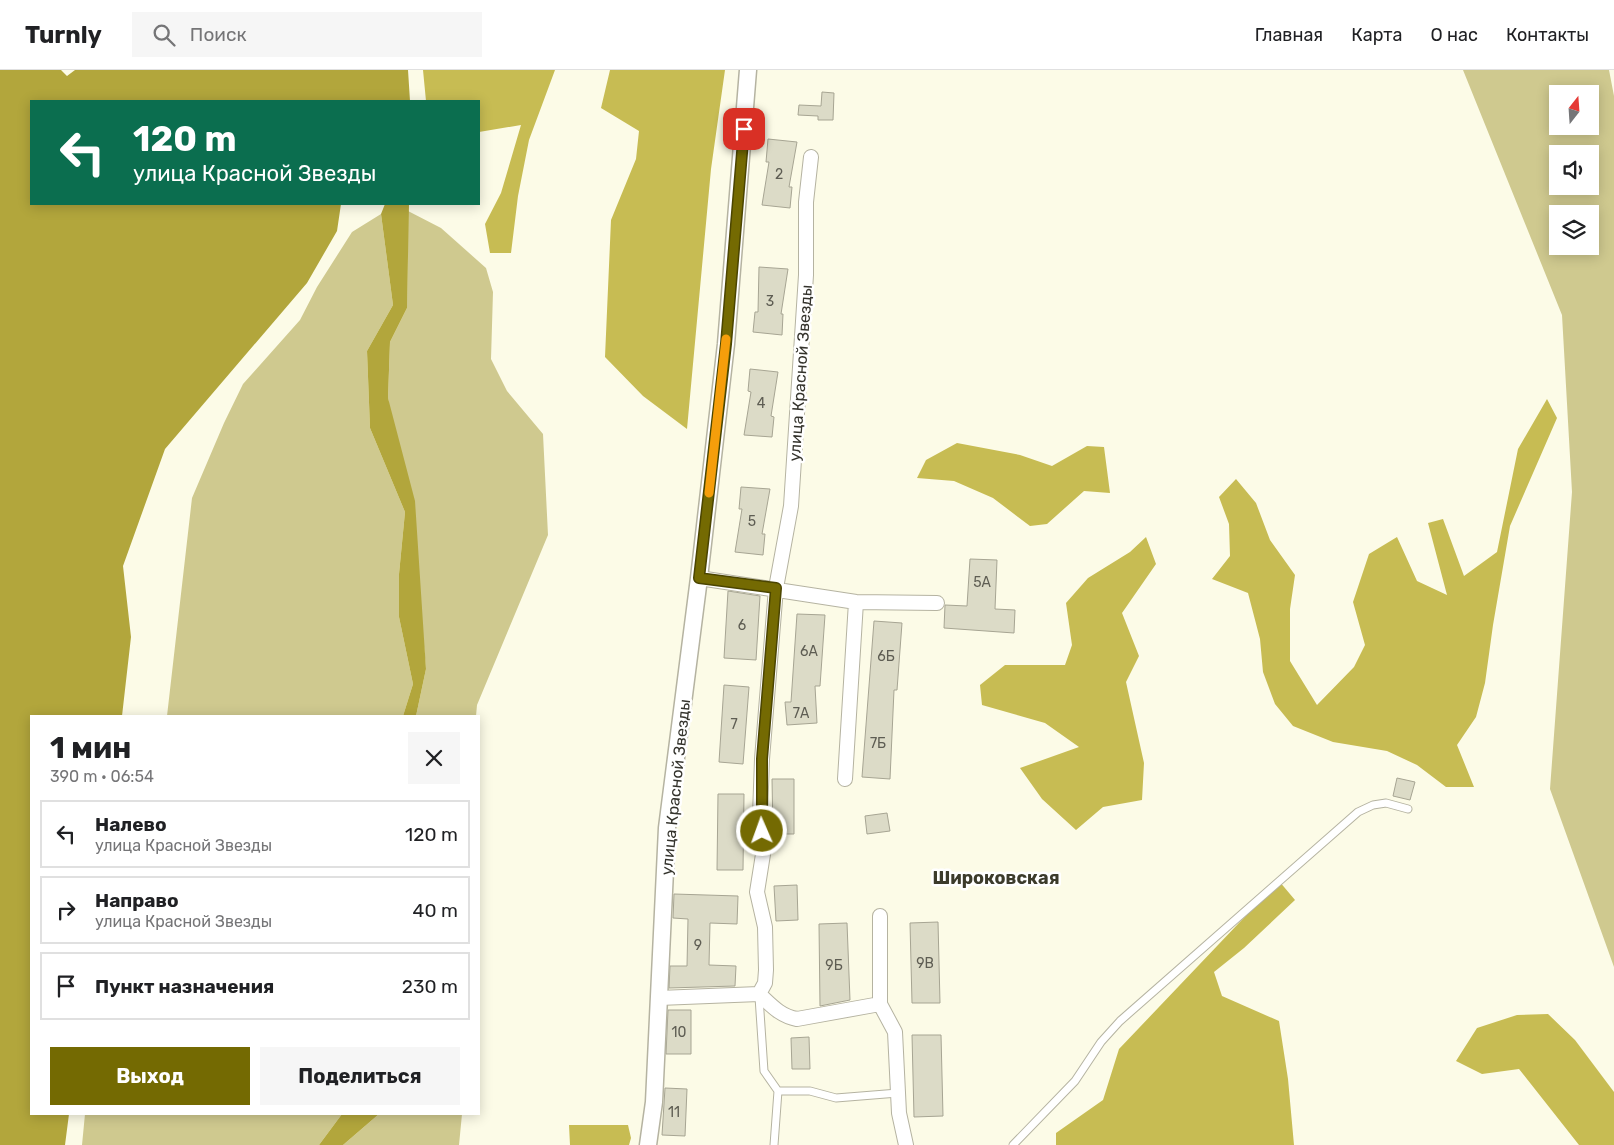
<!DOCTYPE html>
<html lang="ru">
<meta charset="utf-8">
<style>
:root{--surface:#fff;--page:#f6f6f6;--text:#202124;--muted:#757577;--line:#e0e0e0;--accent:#746a02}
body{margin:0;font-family:Rubik,sans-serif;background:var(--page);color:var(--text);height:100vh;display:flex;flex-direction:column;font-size:19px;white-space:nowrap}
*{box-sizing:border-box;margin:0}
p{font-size:16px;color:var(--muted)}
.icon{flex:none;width:28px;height:28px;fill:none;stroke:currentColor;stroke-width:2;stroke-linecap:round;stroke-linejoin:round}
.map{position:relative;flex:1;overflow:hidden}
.panel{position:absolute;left:30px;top:645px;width:450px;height:400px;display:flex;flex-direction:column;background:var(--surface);border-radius:0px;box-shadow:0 2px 12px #0003}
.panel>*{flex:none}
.top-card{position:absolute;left:30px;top:30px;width:450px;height:105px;border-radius:0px;box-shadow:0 2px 12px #0003;background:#0b6e4f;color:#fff;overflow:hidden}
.needle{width:32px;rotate:17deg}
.controls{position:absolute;left:1549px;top:15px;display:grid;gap:10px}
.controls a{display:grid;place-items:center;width:50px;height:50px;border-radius:0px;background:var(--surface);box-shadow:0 2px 12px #0003;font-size:25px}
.pin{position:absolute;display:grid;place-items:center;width:42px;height:42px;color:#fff;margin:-21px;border-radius:10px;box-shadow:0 2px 8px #0006}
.me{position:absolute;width:55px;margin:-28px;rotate:358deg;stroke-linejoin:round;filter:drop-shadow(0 0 4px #0008)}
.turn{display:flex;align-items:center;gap:18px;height:105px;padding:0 20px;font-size:22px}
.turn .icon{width:65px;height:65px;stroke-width:2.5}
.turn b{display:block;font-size:35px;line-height:42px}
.round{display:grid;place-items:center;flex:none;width:52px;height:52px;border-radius:0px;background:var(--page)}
.summary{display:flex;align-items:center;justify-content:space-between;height:85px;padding:0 20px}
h1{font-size:30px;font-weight:700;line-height:38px}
.primary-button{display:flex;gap:10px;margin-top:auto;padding:10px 20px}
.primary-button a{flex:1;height:58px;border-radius:0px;background:var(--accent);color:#fff;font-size:20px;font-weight:700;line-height:58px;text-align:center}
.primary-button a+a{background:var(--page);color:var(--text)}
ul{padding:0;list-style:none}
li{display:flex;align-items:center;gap:15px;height:68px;margin:0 10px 8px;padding:0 10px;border:2px solid var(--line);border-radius:0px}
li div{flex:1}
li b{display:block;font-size:19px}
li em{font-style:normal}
header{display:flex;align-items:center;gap:30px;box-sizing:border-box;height:70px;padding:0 25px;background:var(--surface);border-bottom:1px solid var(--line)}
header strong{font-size:24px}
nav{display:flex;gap:28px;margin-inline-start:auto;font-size:18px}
.search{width:350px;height:45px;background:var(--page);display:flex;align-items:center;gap:12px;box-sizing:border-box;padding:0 18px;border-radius:0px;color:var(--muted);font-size:19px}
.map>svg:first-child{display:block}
</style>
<header>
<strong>Turnly</strong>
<div class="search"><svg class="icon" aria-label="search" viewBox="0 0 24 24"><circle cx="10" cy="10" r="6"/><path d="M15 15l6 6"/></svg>Поиск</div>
<nav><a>Главная</a><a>Карта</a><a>О нас</a><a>Контакты</a></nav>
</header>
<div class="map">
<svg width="1614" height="1075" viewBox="0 0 1614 1075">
<rect width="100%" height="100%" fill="#fcfbe7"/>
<!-- green -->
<path fill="#cfc98f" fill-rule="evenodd" d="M1463,0H1609L1614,26V897L1550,719L1572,422L1562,245ZM1558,24H1590V56H1558ZM1558,84H1590V116H1558ZM1558,144H1590V176H1558Z
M408,141L441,158L486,198L493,222L491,289L507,321L543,364L548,465L477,635L476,646H416L426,599L420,531L388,328L390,272L407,238Z
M381,144L393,235L367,281L370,358L405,442L399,504V547L413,614L403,646H167L192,428L224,353L243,314L300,250L317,217L352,162Z
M85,1044H342L319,1075H82Z
M379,1044H462L459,1075H343Z"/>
<!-- forest -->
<path fill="#c7bc53" d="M423,0H555L529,70L518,126L511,183H490L485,154L501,123L521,55L479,62V31H426Z
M610,0H725L711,99L687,359L643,326L605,287L611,150L636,89L639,61L601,38Z
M1547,329L1557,348L1510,456L1493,555L1485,613L1476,647L1457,675L1474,717H1446L1417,695L1387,681L1333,672L1293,656L1275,634L1263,602L1260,569L1248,523L1212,509L1230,486L1229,454L1219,427L1236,409L1256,433L1270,470L1295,505L1290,539V591L1317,635L1354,597L1365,575L1353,532L1369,484L1397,467L1417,511L1447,525L1428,453L1443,449L1464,506L1497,482L1518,379Z
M957,373L1020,385L1052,396L1087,376L1104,377L1110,423L1084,421L1047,454L1030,456L993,428L954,411L917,408L926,390Z
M1146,467L1156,494L1122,543L1139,586L1126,612L1144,693L1142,730L1103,737L1076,760L1042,729L1020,698L1079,677L1045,653L982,635L980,615L1005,595H1065L1072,575L1066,533L1088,508L1130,482Z
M1279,811L1295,830L1244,878L1214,902L1222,926L1279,951L1288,1009L1294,1075H1056V1063L1103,1030L1119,979Z
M1548,944L1575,970L1614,1022V1075H1579L1519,999L1482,1004L1456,991L1477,958L1517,945Z
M569,1055H628L631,1068L629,1075H570Z"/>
<!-- water -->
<path fill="#b2a63c" d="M0,0H61L67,6L75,0H408L410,31H31V134H341L337,161L307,213L165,379L123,496L131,567L122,646H31V1044H69L65,1075H0Z
M385,134H409L407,238L390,272L388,328L415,431L426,599L416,646H403L413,614L399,547V504L405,442L370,358L367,281L393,235L381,144Z
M342,1044H379L343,1075H319Z"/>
<!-- building -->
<path fill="#dcdbc7" stroke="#a7a593" d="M822,22L834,23L833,50H818V46L798,45L799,35L821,36Z
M768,69L797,72L789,117H792L790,138L762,135L769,92H766Z
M759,197L788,199L781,244H783L782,265L753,262L755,242H758Z
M750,299L778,302L771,346L774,347L772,367L744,365L751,322L748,321Z
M741,417L770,419L762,464H765L763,485L735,482L742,439H739Z
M970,489L997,490L995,539L1015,540L1014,563L944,558L945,535L967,536Z
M728,521L760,526L756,590L724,588Z
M797,544L825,545L820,616H815L817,653L787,655L785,632H791Z
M874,551L902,553L897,620H894L890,709L862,707Z
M724,615L749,617L743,694L719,692Z
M1397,708L1415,712L1410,730L1393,726Z
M772,709H794V764H773Z
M718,724H744L743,800H717Z
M887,743L890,761L867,764L865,746Z
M797,815L798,850L776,851L774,816Z
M674,824L738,826L737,854L710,853L709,895L736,896L735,916L669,918L670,896H687L688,849L673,848Z
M938,852L940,933H912L910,853Z
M847,853L850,930L820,936L819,854Z
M668,940H691V984H666Z
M912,965H941L943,1046L914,1047Z
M809,967L810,999H792L791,968Z
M665,1018L687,1019L685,1066L662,1065Z"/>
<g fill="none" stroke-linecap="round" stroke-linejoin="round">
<!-- service casing -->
<g stroke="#b5b3a1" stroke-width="9">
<path id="service" d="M759,927L764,1001L778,1021H810L836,1028L898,1023
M774,1075L778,1021
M1013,1075L1075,1011L1101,972L1120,951L1358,742L1373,735L1386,733L1408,739"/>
</g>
<!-- minor casing -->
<g stroke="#b5b3a1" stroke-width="16">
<path id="minor" d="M699,508L856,532L937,533
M845,709L856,532
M880,846V934L895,962L899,1043L906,1075
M759,924L765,913L766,900L765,857L757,822L764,778L760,745L762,689L776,518L791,436L806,205V132L811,87
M659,928L759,924C771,935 780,946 797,949L880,934"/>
</g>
<!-- tertiary casing -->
<g stroke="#b5b3a1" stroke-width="19">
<path id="tertiary" d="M648,1075L654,1032L667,758L699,508L726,274L748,0"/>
</g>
<!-- service -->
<use href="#service" stroke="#fff" stroke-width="7"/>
<!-- minor -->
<use href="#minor" stroke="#fff" stroke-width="14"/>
<!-- tertiary -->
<use href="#tertiary" stroke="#fff" stroke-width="16"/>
</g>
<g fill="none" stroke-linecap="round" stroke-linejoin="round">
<!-- route casing -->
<g stroke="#4b4501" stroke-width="12">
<path id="route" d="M744,59L726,274L699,508L776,518L762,689V761"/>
</g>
<!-- route -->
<use href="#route" stroke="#746a02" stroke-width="9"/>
<!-- slow -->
<path stroke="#f59e0b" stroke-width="9" d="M709,423L726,269"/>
</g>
<g text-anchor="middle" stroke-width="5" stroke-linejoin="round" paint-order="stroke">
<!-- number labels -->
<g font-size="14" fill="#5e5d53">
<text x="779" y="109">2</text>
<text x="770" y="236">3</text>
<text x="761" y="338">4</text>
<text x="752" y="456">5</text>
<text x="982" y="517">5А</text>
<text x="742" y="560">6</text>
<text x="809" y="586">6А</text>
<text x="886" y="591">6Б</text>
<text x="801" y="648">7А</text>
<text x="734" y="659">7</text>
<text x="878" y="678">7Б</text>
<text x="698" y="880">9</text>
<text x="925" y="898">9В</text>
<text x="834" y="900">9Б</text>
<text x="679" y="967">10</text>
<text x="674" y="1047">11</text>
</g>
<!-- street labels -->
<g font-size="16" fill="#34332c" stroke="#fff">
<text transform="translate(800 303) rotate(-86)" y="6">улица Красной Звезды</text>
<text transform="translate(675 717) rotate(-84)" y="6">улица Красной Звезды</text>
</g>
<!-- neighbourhood labels -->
<g font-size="18" font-weight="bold" fill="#3c3b2b" stroke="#fff">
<text x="996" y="814">Широковская</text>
</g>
</g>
</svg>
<div class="controls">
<a><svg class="needle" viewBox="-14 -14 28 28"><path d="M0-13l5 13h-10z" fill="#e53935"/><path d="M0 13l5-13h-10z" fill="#757577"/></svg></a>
<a><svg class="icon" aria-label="sound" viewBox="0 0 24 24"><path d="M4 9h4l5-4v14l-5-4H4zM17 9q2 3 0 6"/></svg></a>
<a><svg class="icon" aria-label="layers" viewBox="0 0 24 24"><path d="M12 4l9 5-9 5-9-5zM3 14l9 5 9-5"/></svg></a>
</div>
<div class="pin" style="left:744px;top:59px;background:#d93025"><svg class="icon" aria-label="arrive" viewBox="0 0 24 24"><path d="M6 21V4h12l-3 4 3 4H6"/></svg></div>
<svg class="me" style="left:762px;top:761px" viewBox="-20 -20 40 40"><circle r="17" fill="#746a02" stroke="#fff" stroke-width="3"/><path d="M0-11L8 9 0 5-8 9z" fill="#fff"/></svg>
<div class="top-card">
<div class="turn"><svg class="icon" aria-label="left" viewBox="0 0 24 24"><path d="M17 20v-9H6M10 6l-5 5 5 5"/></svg><div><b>120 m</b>улица Красной Звезды</div></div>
</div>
<section class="panel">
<div class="summary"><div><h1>1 мин</h1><p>390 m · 06:54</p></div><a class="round"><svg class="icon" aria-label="close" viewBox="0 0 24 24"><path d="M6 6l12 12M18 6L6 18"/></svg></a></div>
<ul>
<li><svg class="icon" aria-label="left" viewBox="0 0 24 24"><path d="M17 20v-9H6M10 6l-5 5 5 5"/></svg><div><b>Налево</b><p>улица Красной Звезды</p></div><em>120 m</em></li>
<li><svg class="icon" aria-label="right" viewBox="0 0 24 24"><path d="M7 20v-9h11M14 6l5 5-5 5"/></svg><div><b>Направо</b><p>улица Красной Звезды</p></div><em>40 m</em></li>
<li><svg class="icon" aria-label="arrive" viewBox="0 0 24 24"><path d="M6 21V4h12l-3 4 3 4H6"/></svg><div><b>Пункт назначения</b></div><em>230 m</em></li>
</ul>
<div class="primary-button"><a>Выход</a><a>Поделиться</a></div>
</section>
</div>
